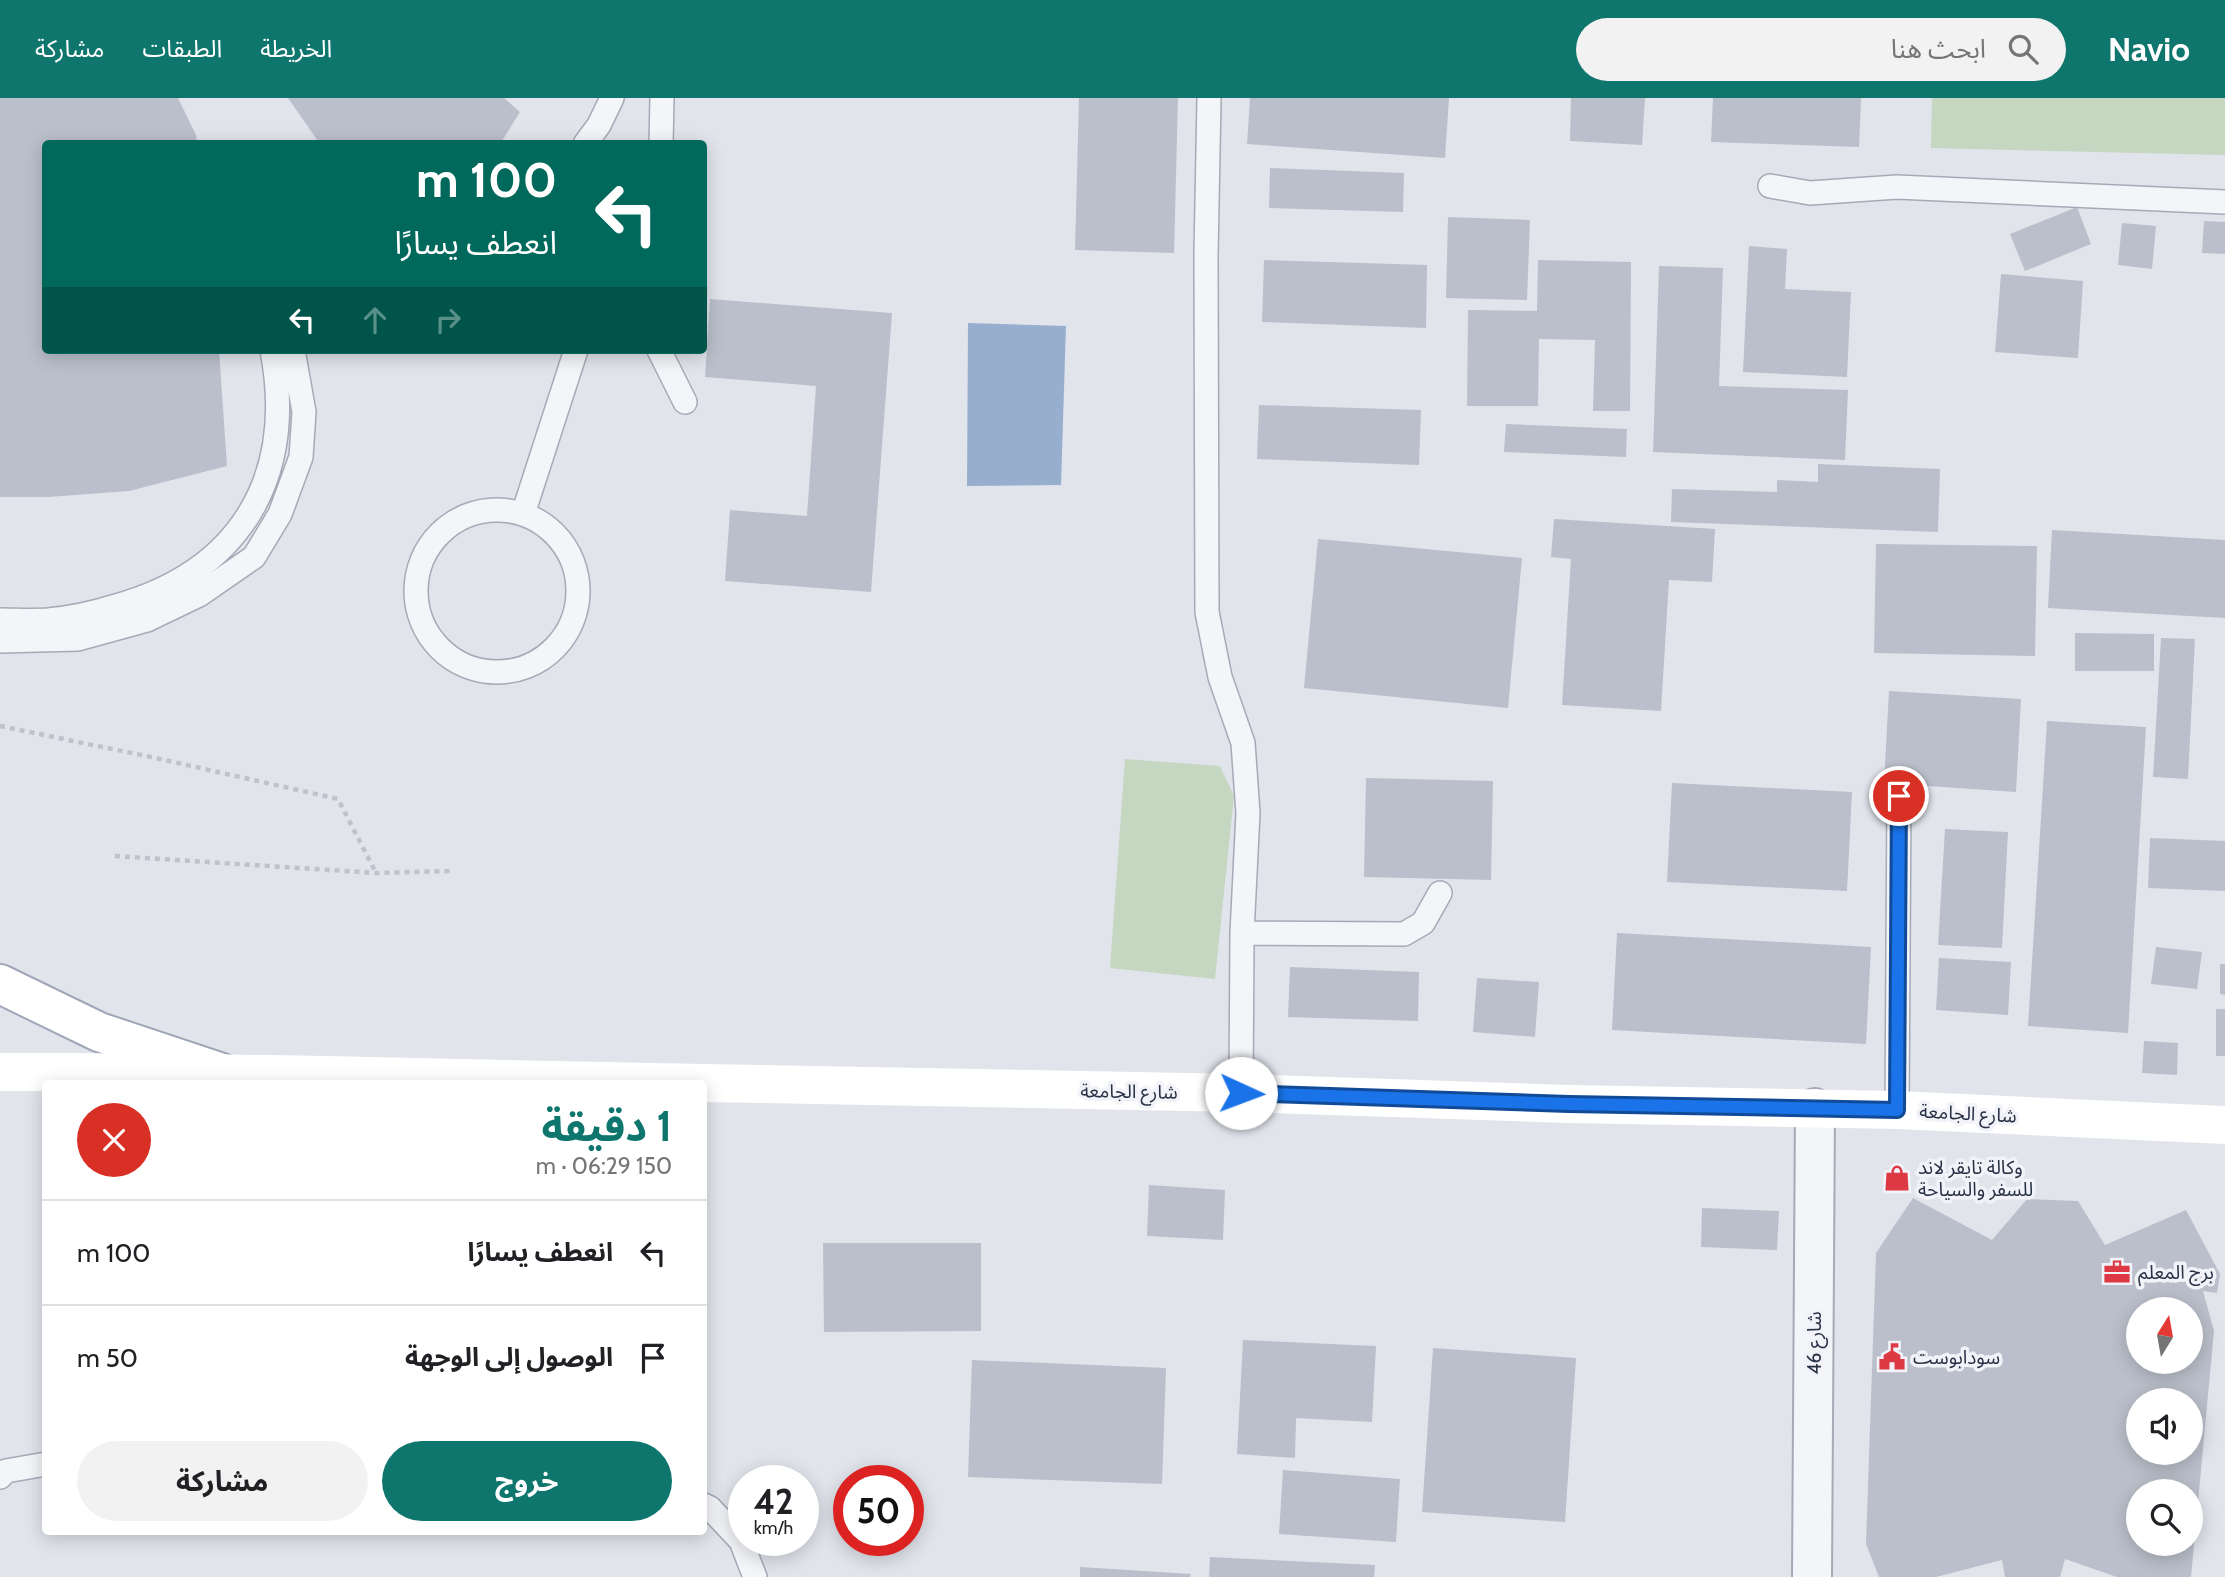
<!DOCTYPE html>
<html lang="ar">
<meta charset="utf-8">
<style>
:root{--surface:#fff;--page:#f2f2f2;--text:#202124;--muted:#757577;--line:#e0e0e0;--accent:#0f766e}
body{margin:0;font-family:Cabin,"Noto Sans Arabic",sans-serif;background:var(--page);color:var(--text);direction:rtl;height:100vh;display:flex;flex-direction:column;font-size:26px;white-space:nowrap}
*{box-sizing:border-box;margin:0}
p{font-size:23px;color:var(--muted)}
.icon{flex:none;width:38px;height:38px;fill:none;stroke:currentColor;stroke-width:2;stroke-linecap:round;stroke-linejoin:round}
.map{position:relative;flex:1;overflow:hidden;direction:ltr}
.drawer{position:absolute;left:42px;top:982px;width:665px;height:455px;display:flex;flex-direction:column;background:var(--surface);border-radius:7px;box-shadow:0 4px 18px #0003;direction:rtl}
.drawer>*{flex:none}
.banner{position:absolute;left:42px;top:42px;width:665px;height:214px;border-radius:7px;box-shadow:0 4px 18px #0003;direction:rtl;background:#00695c;color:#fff;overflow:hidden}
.needle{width:46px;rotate:11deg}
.buttons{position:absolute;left:2126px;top:1199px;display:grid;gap:14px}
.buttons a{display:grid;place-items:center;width:77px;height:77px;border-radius:50%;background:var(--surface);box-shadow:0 4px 18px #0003;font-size:35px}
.speed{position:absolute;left:728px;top:1367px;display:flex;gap:14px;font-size:35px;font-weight:700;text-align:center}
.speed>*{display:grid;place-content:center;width:91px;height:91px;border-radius:50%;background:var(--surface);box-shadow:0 4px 18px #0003;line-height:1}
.speed small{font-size:18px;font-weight:400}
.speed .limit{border:10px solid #d22;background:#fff;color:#111}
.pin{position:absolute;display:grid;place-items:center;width:60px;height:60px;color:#fff;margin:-30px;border:4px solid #fff;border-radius:50%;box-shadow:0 2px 7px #0007}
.me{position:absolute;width:77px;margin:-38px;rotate:92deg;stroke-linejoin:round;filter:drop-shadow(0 0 5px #0008)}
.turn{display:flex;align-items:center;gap:24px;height:147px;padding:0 35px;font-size:32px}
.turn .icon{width:91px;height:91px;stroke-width:2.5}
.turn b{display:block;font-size:49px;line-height:60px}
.lanes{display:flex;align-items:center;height:66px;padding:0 35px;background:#0003;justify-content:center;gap:35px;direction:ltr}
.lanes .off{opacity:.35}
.round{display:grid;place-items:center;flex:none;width:74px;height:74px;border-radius:37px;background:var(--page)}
.overview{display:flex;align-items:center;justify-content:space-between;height:119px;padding:0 35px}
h1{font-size:42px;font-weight:700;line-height:52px;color:var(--accent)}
.cta{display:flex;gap:14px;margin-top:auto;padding:14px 35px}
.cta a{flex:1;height:80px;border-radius:42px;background:var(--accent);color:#fff;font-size:28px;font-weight:700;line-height:80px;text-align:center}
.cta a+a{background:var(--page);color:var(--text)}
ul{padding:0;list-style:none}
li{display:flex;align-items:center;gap:21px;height:105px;padding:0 35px;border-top:2px solid var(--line)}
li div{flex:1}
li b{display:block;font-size:26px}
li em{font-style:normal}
header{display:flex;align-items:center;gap:42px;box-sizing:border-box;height:98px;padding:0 35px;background:var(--accent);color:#fff}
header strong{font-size:33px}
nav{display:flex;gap:38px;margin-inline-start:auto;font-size:24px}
.search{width:490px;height:63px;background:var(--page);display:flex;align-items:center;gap:18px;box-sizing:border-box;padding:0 24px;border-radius:38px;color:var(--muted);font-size:26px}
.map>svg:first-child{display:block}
</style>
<header>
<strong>Navio</strong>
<div class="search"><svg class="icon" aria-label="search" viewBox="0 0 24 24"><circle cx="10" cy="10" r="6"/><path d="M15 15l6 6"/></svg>ابحث هنا</div>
<nav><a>الخريطة</a><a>الطبقات</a><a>مشاركة</a></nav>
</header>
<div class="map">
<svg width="2225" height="1479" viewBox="0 0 2225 1479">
<rect width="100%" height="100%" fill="#e1e4eb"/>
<!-- green -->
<path fill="#c5d6c1" d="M1932,0H2225V57L1931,50Z
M1125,661L1220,668L1234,698L1215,881L1110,870Z"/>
<!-- water -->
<path fill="#98aecf" d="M968,225L1066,228L1061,387L967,388Z"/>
<!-- building -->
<path fill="#babfcb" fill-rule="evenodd" d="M0,0H178L196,37L197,46H46V252H219L227,368L129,393L48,399H0Z
M288,0H504L520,14L500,46H320Z
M1079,0H1178L1174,155L1075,152Z
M1250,0H1449L1445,60L1247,46Z
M1571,0H1645L1642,47L1570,43Z
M1713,0H1861L1859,49L1711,44Z
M1270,70L1404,75L1403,114L1269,110Z
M2077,109L2091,146L2025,173L2010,136Z
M1448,119L1530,122L1527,202L1446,200Z
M2204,123L2225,124V156L2202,155Z
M2122,125L2156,128L2152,171L2118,167Z
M1749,148L1787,151L1785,191L1851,194L1847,279L1743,274Z
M1264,162L1427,167L1426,230L1262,224Z
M1538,162L1631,164L1630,313H1593L1595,242L1539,241L1538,308H1467L1468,212L1537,213Z
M1659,168L1723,170L1719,288L1848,292L1845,362L1653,354Z
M2001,176L2083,183L2078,260L1995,254Z
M710,201L892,215L871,494L725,483L730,412L807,418L816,288L705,279Z
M1259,307L1421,312L1419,367L1257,361Z
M1506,326L1627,331L1626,359L1504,354Z
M1818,366L1940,371L1938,434L1671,424L1672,391L1777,394V382L1818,384Z
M1554,421L1715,431L1712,484L1669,482L1661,613L1562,607L1571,461L1551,459Z
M2052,432L2225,442V520L2048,510Z
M1318,441L1522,460L1508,610L1304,590Z
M1876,446L2037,448L2035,558L1874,555Z
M2075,535L2154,536V573H2075Z
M2161,540L2195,541L2188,681L2153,679Z
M1889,593L2021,601L2016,694L1884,685Z
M2047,623L2146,629L2128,935L2028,928Z
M1366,680L1493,683L1491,782L1364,779Z
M1672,685L1852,694L1847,793L1667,784Z
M1945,731L2008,734L2002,850L1938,847Z
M2150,740L2225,743V793L2148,790Z
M1617,835L1871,849L1866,946L1612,932Z
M2156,849L2202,854L2197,891L2151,886Z
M1939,860L2011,864L2008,917L1936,912Z
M2220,866H2225V897L2220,896Z
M1290,869L1419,874L1418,923L1288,919Z
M1477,880L1539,884L1535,939L1473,934Z
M2216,911H2225V958H2216Z
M2144,943L2178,945L2177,977L2142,975Z
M1149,1087L1225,1092L1223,1142L1147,1138Z
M1913,1100L1992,1142L2027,1101L2078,1103L2105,1147L2186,1112L2220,1176L2217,1195L2203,1193L2214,1233L2191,1479H2117L2065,1461L2060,1479H2005L2002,1462L1936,1479H1879L1866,1446L1876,1155ZM2138,1211H2191V1264H2138ZM2138,1302H2191V1354H2138ZM2138,1393H2191V1446H2138Z
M1702,1110L1779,1113L1777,1152L1701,1149Z
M823,1145H981V1233L824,1234Z
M1243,1242L1376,1248L1372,1324L1296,1320L1295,1360L1237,1356Z
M1433,1250L1576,1260L1565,1424L1422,1414Z
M972,1262L1166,1270L1162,1386L968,1379Z
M1283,1372L1400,1381L1396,1444L1279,1436Z
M1210,1459L1375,1467L1374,1479H1209Z
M1080,1469L1191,1476L1190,1479H1080Z"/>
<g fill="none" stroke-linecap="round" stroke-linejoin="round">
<!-- service casing -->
<g stroke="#a5aab6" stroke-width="26">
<path id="service" d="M1209,0L1206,157L1207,514L1220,579L1243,645L1248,715L1242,835L1241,995
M585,46L599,27L612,0
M661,46L662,0
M1770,88L1810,95L1897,89L2225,104
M659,252L685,304
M416 493a81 81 0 1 1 162 0a81 81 0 1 1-162 0Z
M523,416L576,252
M0,522C16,522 32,523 48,522C71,520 94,515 116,508C241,473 296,379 272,252
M0,543L78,541L147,522L199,497L254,459L280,416L301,359L304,314L293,252
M1242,835L1404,836L1423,825L1440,795
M1897,1012L1899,698
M0,1379L6,1373L46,1366
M704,1407L710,1410L741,1443L755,1479"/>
</g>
<!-- minor casing -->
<g stroke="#a5aab6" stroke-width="42">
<path id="minor" d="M1812,1479L1815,1010"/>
</g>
<!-- primary casing -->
<g stroke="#9fa7b8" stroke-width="42">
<path id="primary" d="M0,886L99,934L222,975"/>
</g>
<!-- path -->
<path stroke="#bfc2ca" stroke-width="4.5" stroke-dasharray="5 5" stroke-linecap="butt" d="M0,628L151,659L338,701L376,775
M115,758L376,775L450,773"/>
<!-- service -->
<use href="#service" stroke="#f4f5f9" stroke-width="23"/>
<!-- minor -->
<use href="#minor" stroke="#f4f5f9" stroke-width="38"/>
<!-- secondary -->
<path stroke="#fff" stroke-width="38" d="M0,974C233,973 465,981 698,985
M704,985L1241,995L1569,1006L1897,1012L2225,1027"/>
<!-- primary -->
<use href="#primary" stroke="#fff" stroke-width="38"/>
</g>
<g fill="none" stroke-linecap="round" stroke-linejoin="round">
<!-- route casing -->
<g stroke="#114b97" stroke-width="18">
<path id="route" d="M1241,995L1569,1006L1897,1012L1899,698"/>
</g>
<!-- route -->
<use href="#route" stroke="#1a73e8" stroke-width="12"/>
</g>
<!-- icons -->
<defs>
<g id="shop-bare" transform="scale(2.1)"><path d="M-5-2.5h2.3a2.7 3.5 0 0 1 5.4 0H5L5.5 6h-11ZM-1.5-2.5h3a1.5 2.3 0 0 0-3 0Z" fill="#dd3945" stroke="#f1f3f8" stroke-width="2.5" paint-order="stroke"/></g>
<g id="office-bare" transform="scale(2.1)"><path d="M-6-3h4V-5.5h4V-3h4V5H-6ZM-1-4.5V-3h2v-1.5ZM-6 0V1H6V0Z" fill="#dd3945" stroke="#f1f3f8" stroke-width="2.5" paint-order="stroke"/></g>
<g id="civic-bare" transform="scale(2.1)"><path d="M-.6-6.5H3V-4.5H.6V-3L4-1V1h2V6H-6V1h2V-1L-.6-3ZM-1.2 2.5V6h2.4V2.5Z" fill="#dd3945" stroke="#f1f3f8" stroke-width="2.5" paint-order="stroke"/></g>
</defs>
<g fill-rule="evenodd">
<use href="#shop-bare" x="1897" y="1080"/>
<use href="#office-bare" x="2117" y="1174"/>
<use href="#civic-bare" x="1892" y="1259"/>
</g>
<g text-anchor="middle" stroke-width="7" stroke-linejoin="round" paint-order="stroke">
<!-- street labels -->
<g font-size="19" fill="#273045" stroke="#f1f3f8">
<text transform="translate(1129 993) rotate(1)" y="7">شارع الجامعة</text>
<text transform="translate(1968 1015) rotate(3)" y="7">شارع الجامعة</text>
<text transform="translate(1814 1245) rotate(-90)" y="7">شارع 46</text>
</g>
<!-- poi labels -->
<g font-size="19" fill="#273045" stroke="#f1f3f8" text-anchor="start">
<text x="1918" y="1076">وكالة تايقر لاند<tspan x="1918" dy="22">للسفر والسياحة</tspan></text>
<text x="2138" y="1181">برج المعلم</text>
<text x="1913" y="1266">سودابوست</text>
</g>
</g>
</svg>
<div class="buttons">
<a><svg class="needle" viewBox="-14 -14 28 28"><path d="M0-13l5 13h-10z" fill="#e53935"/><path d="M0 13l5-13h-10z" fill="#757577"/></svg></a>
<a><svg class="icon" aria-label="sound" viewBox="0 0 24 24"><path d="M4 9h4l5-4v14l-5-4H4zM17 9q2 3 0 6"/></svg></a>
<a><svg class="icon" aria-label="search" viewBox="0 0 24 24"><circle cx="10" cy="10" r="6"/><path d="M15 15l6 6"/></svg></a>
</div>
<div class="speed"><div>42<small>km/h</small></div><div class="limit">50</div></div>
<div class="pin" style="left:1899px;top:698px;background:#d93025"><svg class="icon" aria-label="arrive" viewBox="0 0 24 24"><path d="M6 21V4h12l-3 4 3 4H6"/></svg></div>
<svg class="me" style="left:1241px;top:995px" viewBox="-20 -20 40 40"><circle r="19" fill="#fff"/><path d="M0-13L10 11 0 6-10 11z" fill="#1a73e8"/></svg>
<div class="banner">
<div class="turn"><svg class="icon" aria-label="left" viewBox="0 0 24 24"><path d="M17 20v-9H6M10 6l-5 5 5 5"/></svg><div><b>100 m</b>انعطف يسارًا</div></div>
<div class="lanes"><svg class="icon" aria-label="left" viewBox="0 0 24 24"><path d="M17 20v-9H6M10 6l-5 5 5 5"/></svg><svg class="icon off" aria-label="ahead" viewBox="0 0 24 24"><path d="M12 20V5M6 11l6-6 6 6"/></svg><svg class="icon off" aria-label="right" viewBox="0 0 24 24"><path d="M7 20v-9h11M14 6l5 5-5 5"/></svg></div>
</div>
<section class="drawer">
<div class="overview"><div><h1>1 دقيقة</h1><p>150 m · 06:29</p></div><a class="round" style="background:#d93025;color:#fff"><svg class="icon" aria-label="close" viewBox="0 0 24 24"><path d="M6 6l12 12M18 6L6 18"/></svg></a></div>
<ul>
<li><svg class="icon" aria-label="left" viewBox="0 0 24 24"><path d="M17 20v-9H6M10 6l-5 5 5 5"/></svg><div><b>انعطف يسارًا</b></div><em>100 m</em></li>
<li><svg class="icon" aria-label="arrive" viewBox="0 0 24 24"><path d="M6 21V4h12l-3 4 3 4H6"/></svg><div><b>الوصول إلى الوجهة</b></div><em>50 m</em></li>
</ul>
<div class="cta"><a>خروج</a><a>مشاركة</a></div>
</section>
</div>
